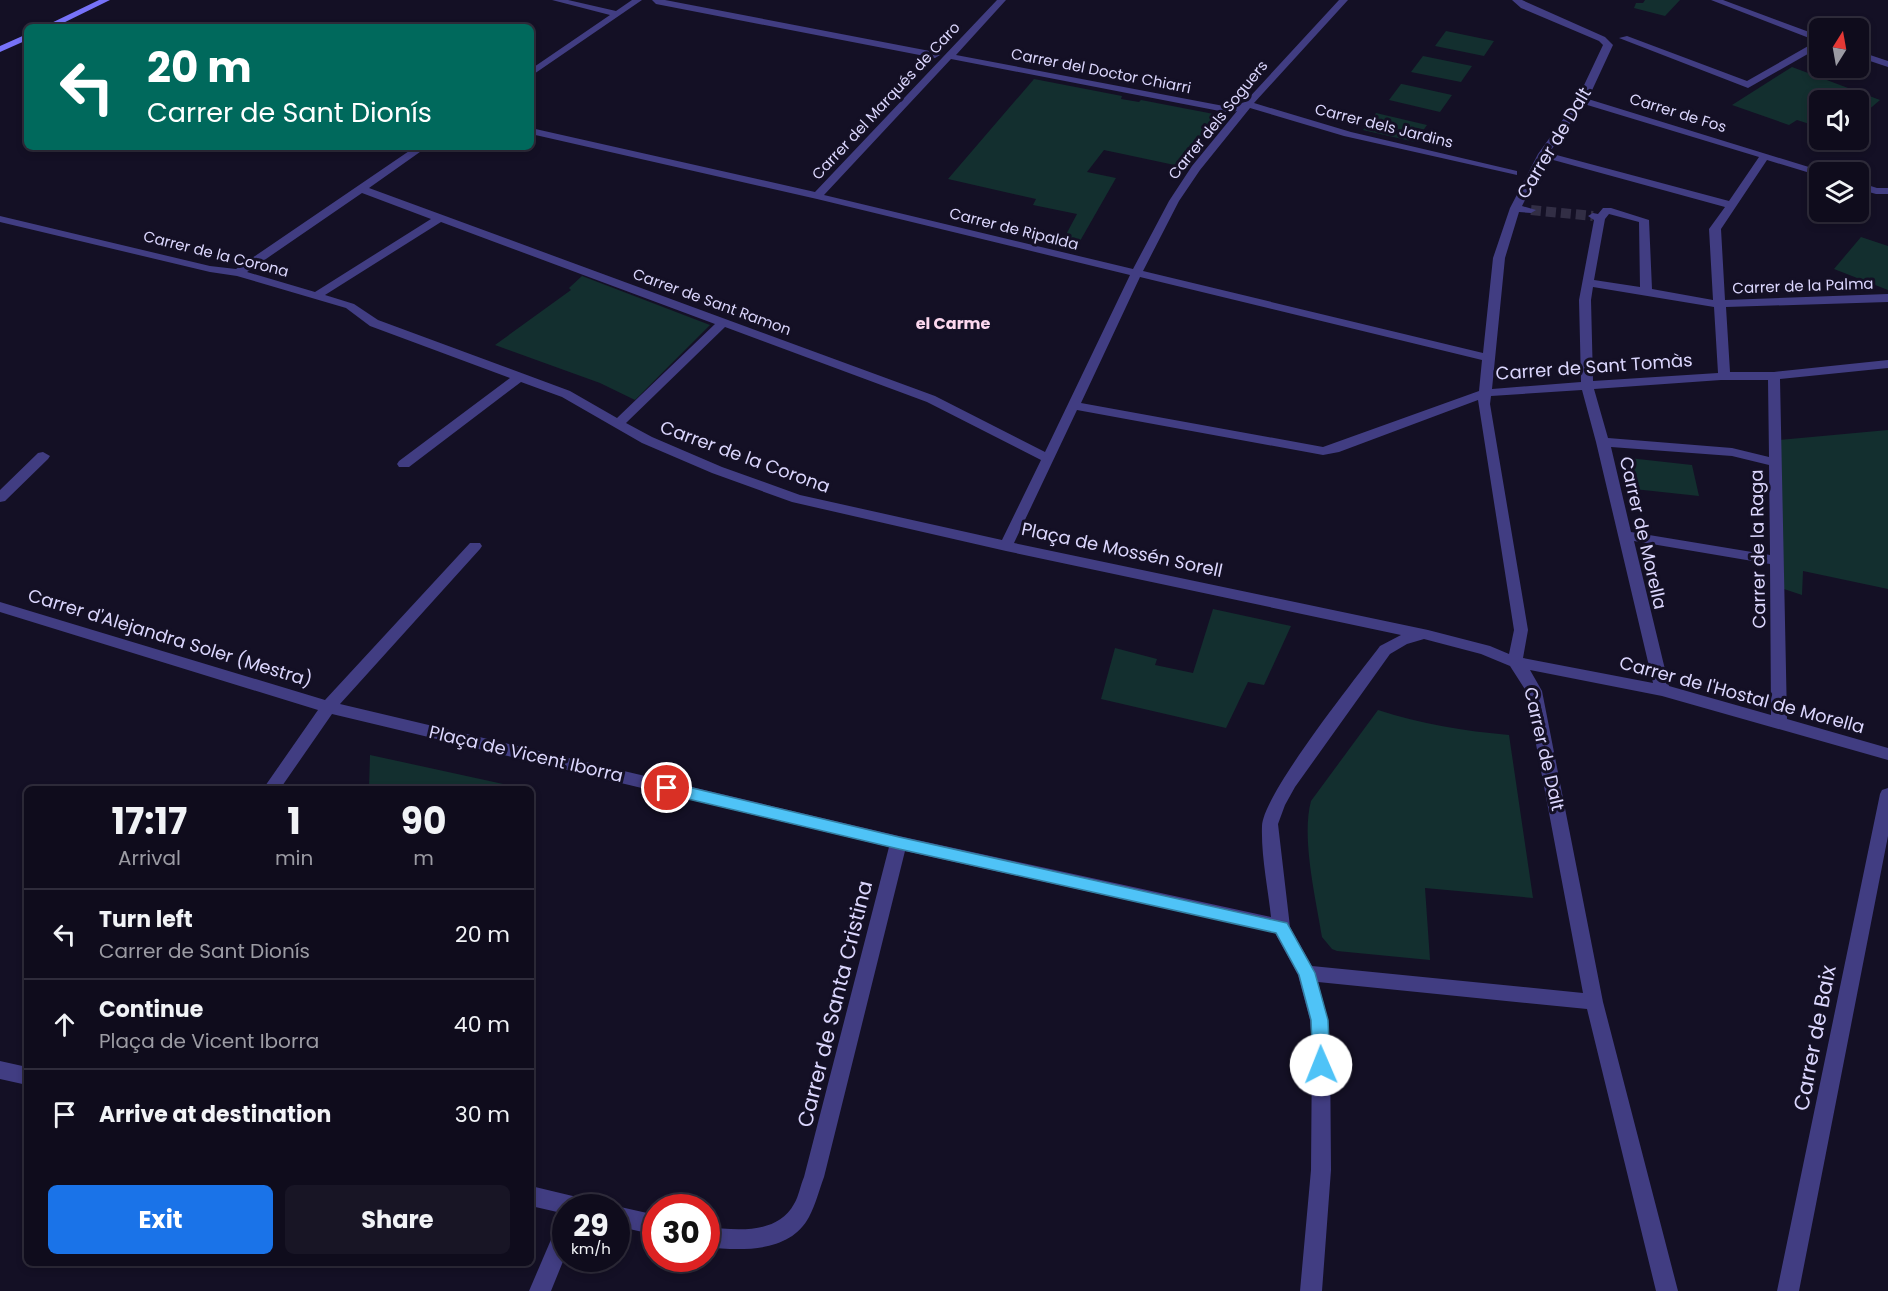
<!DOCTYPE html>
<meta charset="utf-8">
<style>
:root{--surface:#0f0c1c;--page:#181525;--text:#f1f3f6;--muted:#9b9ba3;--line:#2f2c3b;--accent:#1a73e8}
body{margin:0;font-family:Poppins,sans-serif;background:var(--page);color:var(--text);height:100vh;display:flex;flex-direction:column;font-size:22px;white-space:nowrap}
*{box-sizing:border-box;margin:0}
p{font-size:20px;color:var(--muted)}
.icon{flex:none;width:33px;height:33px;fill:none;stroke:currentColor;stroke-width:2;stroke-linecap:round;stroke-linejoin:round}
.map{position:relative;flex:1;overflow:hidden}
.drawer{position:absolute;left:24px;top:786px;width:510px;height:480px;display:flex;flex-direction:column;background:var(--surface);border-radius:9px;box-shadow:0 3px 9px #0003,0 0 0 2px var(--line)}
.drawer>*{flex:none}
.banner{position:absolute;left:24px;top:24px;width:510px;height:126px;border-radius:9px;box-shadow:0 3px 9px #0003,0 0 0 2px var(--line);background:#00695c;color:#fff;overflow:hidden}
.needle{width:39px;rotate:11deg}
.tools{position:absolute;left:1809px;top:18px;display:grid;gap:12px}
.tools a{display:grid;place-items:center;width:60px;height:60px;border-radius:9px;background:var(--surface);box-shadow:0 3px 9px #0003,0 0 0 2px var(--line);font-size:30px}
.speed{position:absolute;left:552px;top:1194px;display:flex;gap:12px;font-size:30px;font-weight:700;text-align:center}
.speed>*{display:grid;place-content:center;width:78px;height:78px;border-radius:50%;background:var(--surface);box-shadow:0 3px 9px #0003,0 0 0 2px var(--line);line-height:1}
.speed small{font-size:15px;font-weight:400}
.speed .limit{border:9px solid #d22;background:#fff;color:#111}
.pin{position:absolute;display:grid;place-items:center;width:51px;height:51px;color:#fff;margin:-26px;border:3px solid #fff;border-radius:50%;box-shadow:0 2px 6px #0007}
.me{position:absolute;width:66px;margin:-33px;rotate:359deg;stroke-linejoin:round;filter:drop-shadow(0 0 4px #0008)}
.turn{display:flex;align-items:center;gap:21px;height:126px;padding:0 24px;font-size:27px}
.turn .icon{width:78px;height:78px;stroke-width:2.5}
.turn b{display:block;font-size:42px;line-height:51px}
.eta{display:flex;justify-content:space-evenly;align-items:center;height:102px;text-align:center}
.eta b{font-size:36px;font-weight:700;line-height:42px}
.cta{display:flex;gap:12px;margin-top:auto;padding:12px 24px}
.cta a{flex:1;height:69px;border-radius:9px;background:var(--accent);color:#fff;font-size:24px;font-weight:700;line-height:69px;text-align:center}
.cta a+a{background:var(--page);color:var(--text)}
ul{padding:0;list-style:none}
li{display:flex;align-items:center;gap:18px;height:90px;padding:0 24px;border-top:2px solid var(--line)}
li div{flex:1}
li b{display:block;font-size:22px}
li em{font-style:normal}
.map>svg:first-child{display:block}
</style>
<div class="map">
<svg width="1888" height="1291" viewBox="0 0 1888 1291">
<rect width="100%" height="100%" fill="#141025"/>
<!-- green -->
<path fill="#132f2f" d="M1645,0H1680L1665,16L1634,8L1636,3H1643Z
M1446,31L1494,41L1484,56L1435,46Z
M1423,56L1472,66L1461,82L1411,72Z
M1792,67L1880,100L1859,118L1858,100H1820L1819,127L1797,120L1789,125L1732,105Z
M1034,79L1122,96L1121,99L1139,102L1141,100L1219,115L1184,167L1104,150L1087,172L1116,178L1076,248L1061,244L1077,214L1033,205L1036,199L948,179Z
M1401,84H1402L1452,95L1440,112L1389,100Z
M1376,113L1427,125L1415,142L1363,130Z
M1861,237L1888,246V290L1834,269Z
M582,276L710,325L635,400L600,383L495,345L571,290L569,288Z
M1888,430V589L1803,571L1802,595L1784,589L1779,440Z
M1629,458L1692,465L1699,496L1634,489Z
M1213,609L1291,626L1264,685L1248,682L1226,728L1101,699L1115,648L1157,659L1155,665L1193,673Z
M1378,710C1421,724 1464,731 1509,735L1533,898L1425,888L1430,960L1337,951L1332,949L1322,937C1316,899 1301,838 1311,801Z
M370,755L522,788L369,789Z"/>
<g fill="none" stroke-linecap="round" stroke-linejoin="round">
<!-- street-tunnel -->
<path stroke="#322e45" stroke-width="10" stroke-dasharray="10 5" stroke-linecap="butt" d="M1531,210L1593,216"/>
<!-- lane -->
<path fill="#413d82" fill-rule="evenodd" d="M566,1218V1254L551,1291H529L559,1221Z"/>
<!-- street -->
<path fill="#413d82" fill-rule="evenodd" d="M552,0H568L616,11L632,0H642L531,76V69L610,15Z
M652,0H665L935,52L940,55L935,58L656,4Z
M997,0H1006L956,55L1229,107L1245,102L1339,0H1348L1254,103L1351,132L1517,171V175L1344,136L1250,108L1200,170L1179,201L1143,271L1483,353L1493,258L1510,208L1538,154L1577,100L1603,45L1599,41L1521,8L1512,0H1522L1605,37L1613,45L1588,99L1825,172H1820V176L1767,160L1721,229L1725,300L1888,294V302L1726,307L1730,372H1774L1888,360V368L1780,379L1787,719L1888,748V760L1662,696L1530,670L1542,691L1603,1002L1678,1291H1656L1587,1009L1318,982L1328,1020L1330,1044L1331,1170L1322,1291H1300L1311,1170L1312,1044L1310,1020L1298,975L1275,933L905,851L824,1177C819,1190 816,1204 809,1217C790,1253 741,1251 706,1247V1227C736,1230 777,1235 794,1204C799,1196 800,1186 804,1177L889,847L332,714L280,789H263L318,710L0,612V602L325,700L470,543H480L482,546L480,549L340,704L899,836L1271,917C1268,888 1261,856 1262,826C1263,794 1356,678 1380,646L1401,635L1006,551L792,502L712,473L642,443L562,397L521,382L409,467H399L397,464L399,461L510,378L370,326L346,308L237,276L210,272L0,222V216L210,266L236,269L415,147H427L369,188L935,396L1045,452L1130,275L817,199L531,134V128L815,192ZM951,59L1230,113L1237,111L1192,166L1169,201L1133,269L824,195ZM1584,104L1759,157L1729,201L1549,153ZM1546,158L1725,207L1709,229L1713,300L1652,289L1649,220L1611,208H1603L1598,214L1593,213L1588,216L1594,220L1579,300L1581,382L1492,389L1505,258L1519,212L1531,213L1536,210L1522,206ZM362,193L431,219L315,292L247,272ZM1609,214L1639,222L1640,287L1594,280L1605,219ZM441,222L715,324L617,418L570,391L378,320L354,304L325,295ZM1140,277L1482,360L1479,391L1323,447L1081,403ZM1593,287L1714,307L1718,373L1593,381L1591,300ZM725,327L927,402L1041,460L1002,540L800,495L722,467L652,437L626,423ZM1721,380H1768L1769,457L1732,448L1608,438L1594,389ZM1582,390L1596,442L1653,683L1523,658L1528,630L1490,404L1491,396ZM1478,400L1514,630L1509,654L1490,646L1428,630L1014,543L1077,410L1323,455L1339,452ZM1611,447L1732,456L1769,465L1770,555L1631,532ZM1634,541L1770,564L1771,715L1669,686ZM1424,639L1481,654L1510,666L1526,691L1583,993L1312,966L1290,927L1278,824L1285,805L1295,787L1390,654L1407,644Z
M1711,0H1723L1820,36V47L1748,88L1619,38L1627,36L1747,81L1817,41Z
M1858,51L1888,61V67L1858,57Z
M1858,182L1877,188H1888V194H1876L1858,189Z
M43,452L50,456L48,459L5,501L0,502V490L38,453Z
M1888,788V836L1799,1291H1777L1880,794L1882,790Z
M0,1061L27,1067V1085L0,1079Z
M531,1186L581,1198L588,1201L591,1208H566V1214L531,1206Z
M616,1206L656,1215V1235L616,1226V1208H613Z"/>
<!-- secondary -->
<path fill="#7772f9" fill-rule="evenodd" d="M99,0H110L55,27H43Z
M27,34V40L0,52V46Z"/>
</g>
<!-- route -->
<path fill="#4fc3f7" stroke="#337fa1" stroke-width="1.5" d="M667,782L899,837L1287,923L1315,973L1328,1020L1330,1065L1327,1070L1321,1073L1315,1070L1313,1065L1311,1020L1299,975L1276,933L899,849L667,794L662,792L660,788L662,784Z"/>
<g text-anchor="middle" stroke-width="6" stroke-linejoin="round" paint-order="stroke">
<!-- far-street labels -->
<g font-size="15" fill="#dbd6fd" stroke="#141025">
<text transform="translate(1101 71) rotate(11)" y="5">Carrer del Doctor Chiarri</text>
<text transform="translate(886 101) rotate(-47)" y="5">Carrer del Marqués de Caro</text>
<text transform="translate(1678 113) rotate(17)" y="5">Carrer de Fos</text>
<text transform="translate(1218 120) rotate(-51)" y="5">Carrer dels Soguers</text>
<text transform="translate(1384 126) rotate(14)" y="5">Carrer dels Jardins</text>
<text transform="translate(1014 229) rotate(14)" y="5">Carrer de Ripalda</text>
<text transform="translate(216 254) rotate(14)" y="5">Carrer de la Corona</text>
<text transform="translate(1803 286) rotate(-2)" y="5">Carrer de la Palma</text>
<text transform="translate(712 302) rotate(20)" y="5">Carrer de Sant Ramon</text>
</g>
<!-- far-neighbourhood labels -->
<g font-size="16" font-weight="bold" fill="#fdd8ef" stroke="#141025">
<text x="953" y="329">el Carme</text>
</g>
<!-- street labels -->
<g font-size="18" fill="#dbd6fd" stroke="#141025">
<text transform="translate(1554 143) rotate(-59)" y="6">Carrer de Dalt</text>
<text transform="translate(1594 367) rotate(-4)" y="6">Carrer de Sant Tomàs</text>
<text transform="translate(745 457) rotate(20)" y="6">Carrer de la Corona</text>
<text transform="translate(1643 533) rotate(77)" y="6">Carrer de Morella</text>
<text transform="translate(1758 549) rotate(-91)" y="6">Carrer de la Raga</text>
<text transform="translate(1122 550) rotate(12)" y="6">Plaça de Mossén Sorell</text>
<text transform="translate(170 638) rotate(17)" y="6">Carrer d'Alejandra Soler (Mestra)</text>
<text transform="translate(1742 695) rotate(15)" y="6">Carrer de l'Hostal de Morella</text>
<text transform="translate(1544 749) rotate(77)" y="6">Carrer de Dalt</text>
<text transform="translate(526 754) rotate(13)" y="6">Plaça de Vicent Iborra</text>
</g>
<!-- near-street labels -->
<g font-size="21" fill="#dbd6fd" stroke="#141025">
<text transform="translate(835 1004) rotate(-76)" y="7">Carrer de Santa Cristina</text>
<text transform="translate(1815 1038) rotate(-79)" y="7">Carrer de Baix</text>
</g>
</g>
</svg>
<div class="tools">
<a><svg class="needle" viewBox="-14 -14 28 28"><path d="M0-13l5 13h-10z" fill="#e53935"/><path d="M0 13l5-13h-10z" fill="#9b9ba3"/></svg></a>
<a><svg class="icon" aria-label="sound" viewBox="0 0 24 24"><path d="M4 9h4l5-4v14l-5-4H4zM17 9q2 3 0 6"/></svg></a>
<a><svg class="icon" aria-label="layers" viewBox="0 0 24 24"><path d="M12 4l9 5-9 5-9-5zM3 14l9 5 9-5"/></svg></a>
</div>
<div class="speed"><div>29<small>km/h</small></div><div class="limit">30</div></div>
<div class="pin" style="left:667px;top:788px;background:#d93025"><svg class="icon" aria-label="arrive" viewBox="0 0 24 24"><path d="M6 21V4h12l-3 4 3 4H6"/></svg></div>
<svg class="me" style="left:1321px;top:1065px" viewBox="-20 -20 40 40"><circle r="19" fill="#fff"/><path d="M0-13L10 11 0 6-10 11z" fill="#4fc3f7"/></svg>
<div class="banner">
<div class="turn"><svg class="icon" aria-label="left" viewBox="0 0 24 24"><path d="M17 20v-9H6M10 6l-5 5 5 5"/></svg><div><b>20 m</b>Carrer de Sant Dionís</div></div>
</div>
<section class="drawer">
<div class="eta">
<div><b>17:17</b><p>Arrival</p></div>
<div><b>1</b><p>min</p></div>
<div><b>90</b><p>m</p></div>
</div>
<ul>
<li><svg class="icon" aria-label="left" viewBox="0 0 24 24"><path d="M17 20v-9H6M10 6l-5 5 5 5"/></svg><div><b>Turn left</b><p>Carrer de Sant Dionís</p></div><em>20 m</em></li>
<li><svg class="icon" aria-label="ahead" viewBox="0 0 24 24"><path d="M12 20V5M6 11l6-6 6 6"/></svg><div><b>Continue</b><p>Plaça de Vicent Iborra</p></div><em>40 m</em></li>
<li><svg class="icon" aria-label="arrive" viewBox="0 0 24 24"><path d="M6 21V4h12l-3 4 3 4H6"/></svg><div><b>Arrive at destination</b></div><em>30 m</em></li>
</ul>
<div class="cta"><a>Exit</a><a>Share</a></div>
</section>
</div>
